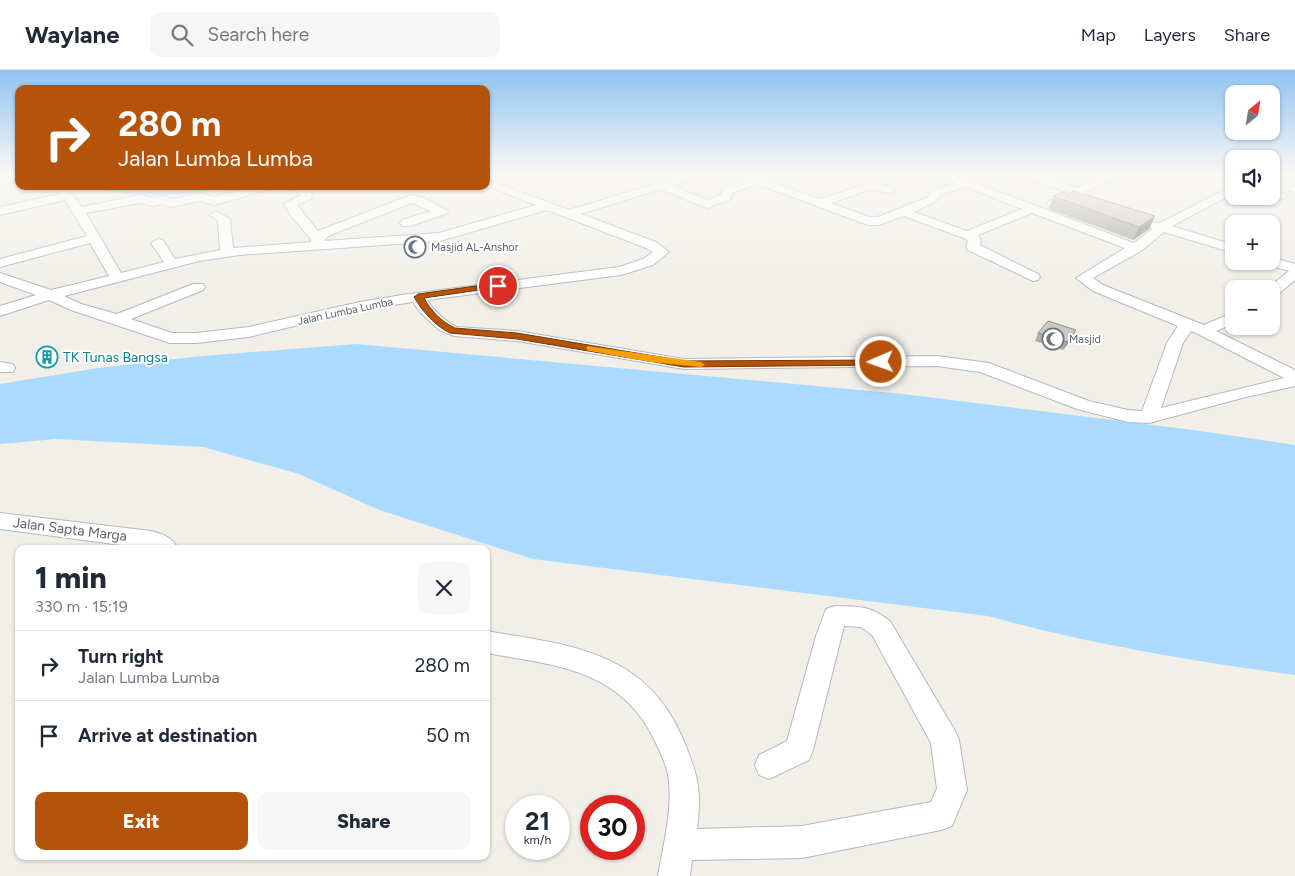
<!DOCTYPE html>
<meta charset="utf-8">
<style>
:root{--surface:#fff;--page:#f6f6f7;--text:#1f2937;--muted:#747a83;--line:#e0e1e3;--accent:#b45309}
body{margin:0;font-family:Figtree,sans-serif;background:var(--page);color:var(--text);height:100vh;display:flex;flex-direction:column;font-size:19px;white-space:nowrap}
*{box-sizing:border-box;margin:0}
p{font-size:16px;color:var(--muted)}
.icon{flex:none;width:28px;height:28px;fill:none;stroke:currentColor;stroke-width:2;stroke-linecap:round;stroke-linejoin:round}
.map{position:relative;flex:1;overflow:hidden}
.drawer{position:absolute;left:15px;top:475px;width:475px;height:315px;display:flex;flex-direction:column;background:var(--surface);border-radius:10px;box-shadow:0 1px 4px #0004}
.drawer>*{flex:none}
.top-card{position:absolute;left:15px;top:15px;width:475px;height:105px;border-radius:10px;box-shadow:0 1px 4px #0004;background:#b45309;color:#fff;overflow:hidden}
.needle{width:32px;rotate:30deg}
.fabs{position:absolute;left:1225px;top:15px;display:grid;gap:10px}
.fabs a{display:grid;place-items:center;width:55px;height:55px;border-radius:10px;background:var(--surface);box-shadow:0 1px 4px #0004;font-size:25px}
.speed{position:absolute;left:505px;top:725px;display:flex;gap:10px;font-size:25px;font-weight:700;text-align:center}
.speed>*{display:grid;place-content:center;width:65px;height:65px;border-radius:50%;background:var(--surface);box-shadow:0 1px 4px #0004;line-height:1}
.speed small{font-size:12px;font-weight:400}
.speed .limit{border:8px solid #d22;background:#fff;color:#111}
.pin{position:absolute;display:grid;place-items:center;width:42px;height:42px;color:#fff;margin:-21px;border:2px solid #fff;border-radius:50%;box-shadow:0 1px 5px #0007}
.me{position:absolute;width:55px;margin:-28px;rotate:268deg;stroke-linejoin:round;filter:drop-shadow(0 0 4px #0008)}
.turn{display:flex;align-items:center;gap:18px;height:105px;padding:0 20px;font-size:22px}
.turn .icon{width:65px;height:65px;stroke-width:2.5}
.turn b{display:block;font-size:35px;line-height:42px}
.round{display:grid;place-items:center;flex:none;width:52px;height:52px;border-radius:10px;background:var(--page)}
.overview{display:flex;align-items:center;justify-content:space-between;height:85px;padding:0 20px}
h1{font-size:30px;font-weight:800;line-height:38px}
.button{display:flex;gap:10px;margin-top:auto;padding:10px 20px}
.button a{flex:1;height:58px;border-radius:10px;background:var(--accent);color:#fff;font-size:20px;font-weight:800;line-height:58px;text-align:center}
.button a+a{background:var(--page);color:var(--text)}
ul{padding:0;list-style:none}
li{display:flex;align-items:center;gap:15px;height:70px;padding:0 20px;border-top:1px solid var(--line)}
li div{flex:1}
li b{display:block;font-size:19px}
li em{font-style:normal}
header{display:flex;align-items:center;gap:30px;box-sizing:border-box;height:70px;padding:0 25px;background:var(--surface);border-bottom:1px solid var(--line)}
header strong{font-size:24px}
nav{display:flex;gap:28px;margin-inline-start:auto;font-size:18px}
.search{width:350px;height:45px;background:var(--page);display:flex;align-items:center;gap:12px;box-sizing:border-box;padding:0 18px;border-radius:10px;color:var(--muted);font-size:19px}
.map>svg:first-child{display:block}
</style>
<header>
<strong>Waylane</strong>
<div class="search"><svg class="icon" aria-label="search" viewBox="0 0 24 24"><circle cx="10" cy="10" r="6"/><path d="M15 15l6 6"/></svg>Search here</div>
<nav><a>Map</a><a>Layers</a><a>Share</a></nav>
</header>
<div class="map">
<svg width="1295" height="806" viewBox="0 0 1295 806">
<rect width="100%" height="100%" fill="#f1efe8"/>
<!-- water -->
<path fill="#aadaff" d="M356,274L903,324L1193,360L1295,375V605C1192,591 1088,574 988,546L533,489L379,440L299,404L203,377L57,369L0,374V314L98,298L202,286Z"/>
<g fill="none" stroke-linecap="round" stroke-linejoin="round">
<!-- river -->
<path fill="#aadaff" fill-rule="evenodd" d="M99,116H216L214,119C178,128 137,128 101,119Z"/>
<!-- minor casing -->
<g stroke="#b5b8bc" stroke-width="2">
<path id="minor" d="M691,103H708L707,105L673,116L707,130L721,125L722,119L756,107L820,129L872,112L892,118L894,120L892,122L888,123L872,119L831,133L869,147H878L928,127L933,120L956,113L934,103H949L1134,173L1152,159L1148,155L1150,152L1160,153L1234,115V123L1172,156L1234,175V183L1164,162L1141,181L1093,208L1103,215L1204,255L1234,242V253L1216,261L1295,300V316L1246,327L1149,353L1128,352L1077,339L980,302L937,296L684,299L517,271L454,266L439,260L420,242L413,232L360,240L249,267L196,273H170L71,240L49,230L0,246V236L36,225L0,212V203L51,220L109,206L90,173L0,197V189L87,166L65,130L0,145V137L60,124L53,116H65L82,137L140,125L153,128L165,126L172,129L202,123L214,127L255,116H275L273,118L214,135L201,131L170,137L163,134L153,136L140,133L86,143L121,203L164,192L151,173L158,169L163,170L175,189L220,180L218,151L210,145L216,141L230,149L233,178L311,172V169L291,146L284,134L301,125L291,116H304L312,124L311,129L297,135L318,161L411,125L424,128L448,141L446,144L410,156H402L400,153L402,150L431,141L412,133L328,166L324,171L439,163L536,135L486,116V109L569,140ZM757,114L868,155H879L904,146L966,169L968,171L966,177L968,180L1033,211L1038,210L1040,207L1038,204L980,175L981,170L978,165L1032,143L1125,178L1076,208L1093,221L1178,256L1167,273L1142,341L1128,340L1089,331L989,293L937,286L684,289L517,261L457,257C446,252 434,241 427,230L621,205L653,195L669,182L656,172L581,144L661,119L707,138L731,129L732,123ZM966,117L1022,139L967,161L914,142L936,131L941,124ZM547,140L646,178L653,182L643,189L619,197L402,225L360,232L249,257L196,263H172L131,249L203,220L205,217L203,214H193L117,244L81,234L64,226L199,191L239,185L440,171ZM1191,261L1198,264L1284,308L1161,338L1183,273Z
M1015,103H1032L1077,118L1109,103H1123L1053,138L1047,134L1049,131L1068,122L1016,105Z
M19,105V111L0,115V109Z
M1295,115V122L1290,121L1288,119Z
M1271,121L1285,124L1287,126L1281,129L1267,126H1271Z
M1271,187L1295,194V210L1276,226L1271,227V219H1267L1289,201L1266,194L1264,191H1271Z
M0,292L13,294L15,298L13,302H0Z
M0,443L151,461C163,464 172,467 178,479H152L0,459Z
M835,536C861,537 868,535 890,551L955,661L959,670L967,720L952,756L941,760L802,788L692,790L690,806H658C663,775 672,744 669,712C668,697 660,682 654,669C620,599 555,595 486,583V561C569,575 645,581 682,667C698,705 702,718 697,759L802,756L931,732L937,719L931,673L872,565L861,557L844,556L813,680L809,690L769,709L759,705L755,695L759,685L787,671L816,566L826,539Z"/>
</g>
<!-- minor -->
<use href="#minor" fill="#fff" fill-rule="evenodd"/>
</g>
<!-- wall -->
<path fill="#afaea9" d="M1053,126L1155,146L1149,159L1133,170L1049,139Z
M1038,263L1072,268L1063,280L1035,271Z"/>
<!-- shaded-wall -->
<path fill="#8f8d8a" d="M1155,146L1149,159L1133,170L1139,157Z
M1076,260L1072,268L1063,280L1067,272Z"/>
<!-- building -->
<path fill="#cccac5" stroke="#8f8d8a" d="M1074,121L1155,146L1139,157L1053,126L1063,122L1068,124Z
M1048,251L1076,260L1067,272L1038,263Z"/>
<!-- sky -->
<linearGradient id="sky" x2="0" y2="1"><stop stop-color="#8fc3f1"/><stop offset="0.48" stop-color="#f9f8f5"/><stop offset="1" stop-color="#f9f8f5" stop-opacity="0"/></linearGradient>
<rect width="1295" height="216" fill="url(#sky)"/>
<!-- route -->
<path fill="#b45309" stroke="#753606" d="M498,213L500,214V217L424,228C431,241 442,252 455,258L517,263L684,291L881,290L886,292L881,295L684,297L517,269L450,263C434,255 423,242 414,227L418,224Z"/>
<!-- slow -->
<path fill="#f59e0b" d="M587,276L701,292L705,295L701,297L650,292L590,281L587,280Z"/>
<!-- icons -->
<defs>
<g id="mosque-ring" transform="scale(1.125)"><circle r="9.5" fill="#fff" stroke="#6b7280" stroke-width="1.5"/><path d="M3.5-4.9A6 6 0 1 0 3.5 4.9A5 5 0 1 1 3.5-4.9Z" fill="#6b7280"/></g>
<g id="building-ring" transform="scale(1.125)"><circle r="9.5" fill="#fff" stroke="#0f9aa8" stroke-width="1.5"/><path d="M-4-6H4V6H1V3H-1V6H-4ZM-2.5-4.3h1.7v1.8h-1.7ZM.8-4.3h1.7v1.8H.8ZM-2.5-1h1.7V.8h-1.7ZM.8-1h1.7V.8H.8Z" fill="#0f9aa8"/></g>
</defs>
<g fill-rule="evenodd">
<use href="#mosque-ring" x="415" y="177"/>
<use href="#mosque-ring" x="1053" y="269"/>
<use href="#building-ring" x="47" y="287"/>
</g>
<g text-anchor="middle" stroke-width="4" stroke-linejoin="round" paint-order="stroke">
<!-- far-worship labels -->
<g font-size="11" fill="#5b616d" stroke="#fff" text-anchor="start">
<text x="431" y="181">Masjid AL-Anshor</text>
<text x="1069" y="273">Masjid</text>
</g>
<!-- far-street labels -->
<g font-size="11" fill="#5f6368" stroke="#fff">
<text transform="translate(345 241) rotate(-12)" y="4">Jalan Lumba Lumba</text>
</g>
<!-- culture labels -->
<g font-size="14" fill="#0d838f" stroke="#fff" text-anchor="start">
<text x="63" y="292">TK Tunas Bangsa</text>
</g>
<!-- street labels -->
<g font-size="14" fill="#5f6368" stroke="#fff">
<text transform="translate(70 459) rotate(7)" y="5">Jalan Sapta Marga</text>
</g>
</g>
</svg>
<div class="fabs">
<a><svg class="needle" viewBox="-14 -14 28 28"><path d="M0-13l5 13h-10z" fill="#e53935"/><path d="M0 13l5-13h-10z" fill="#747a83"/></svg></a>
<a><svg class="icon" aria-label="sound" viewBox="0 0 24 24"><path d="M4 9h4l5-4v14l-5-4H4zM17 9q2 3 0 6"/></svg></a>
<a>+</a>
<a>−</a>
</div>
<div class="speed"><div>21<small>km/h</small></div><div class="limit">30</div></div>
<div class="pin" style="left:498px;top:216px;background:#d93025"><svg class="icon" aria-label="arrive" viewBox="0 0 24 24"><path d="M6 21V4h12l-3 4 3 4H6"/></svg></div>
<svg class="me" style="left:881px;top:292px" viewBox="-20 -20 40 40"><circle r="17" fill="#b45309" stroke="#fff" stroke-width="3"/><path d="M0-11L8 9 0 5-8 9z" fill="#fff"/></svg>
<div class="top-card">
<div class="turn"><svg class="icon" aria-label="right" viewBox="0 0 24 24"><path d="M7 20v-9h11M14 6l5 5-5 5"/></svg><div><b>280 m</b>Jalan Lumba Lumba</div></div>
</div>
<section class="drawer">
<div class="overview"><div><h1>1 min</h1><p>330 m · 15:19</p></div><a class="round"><svg class="icon" aria-label="close" viewBox="0 0 24 24"><path d="M6 6l12 12M18 6L6 18"/></svg></a></div>
<ul>
<li><svg class="icon" aria-label="right" viewBox="0 0 24 24"><path d="M7 20v-9h11M14 6l5 5-5 5"/></svg><div><b>Turn right</b><p>Jalan Lumba Lumba</p></div><em>280 m</em></li>
<li><svg class="icon" aria-label="arrive" viewBox="0 0 24 24"><path d="M6 21V4h12l-3 4 3 4H6"/></svg><div><b>Arrive at destination</b></div><em>50 m</em></li>
</ul>
<div class="button"><a>Exit</a><a>Share</a></div>
</section>
</div>
